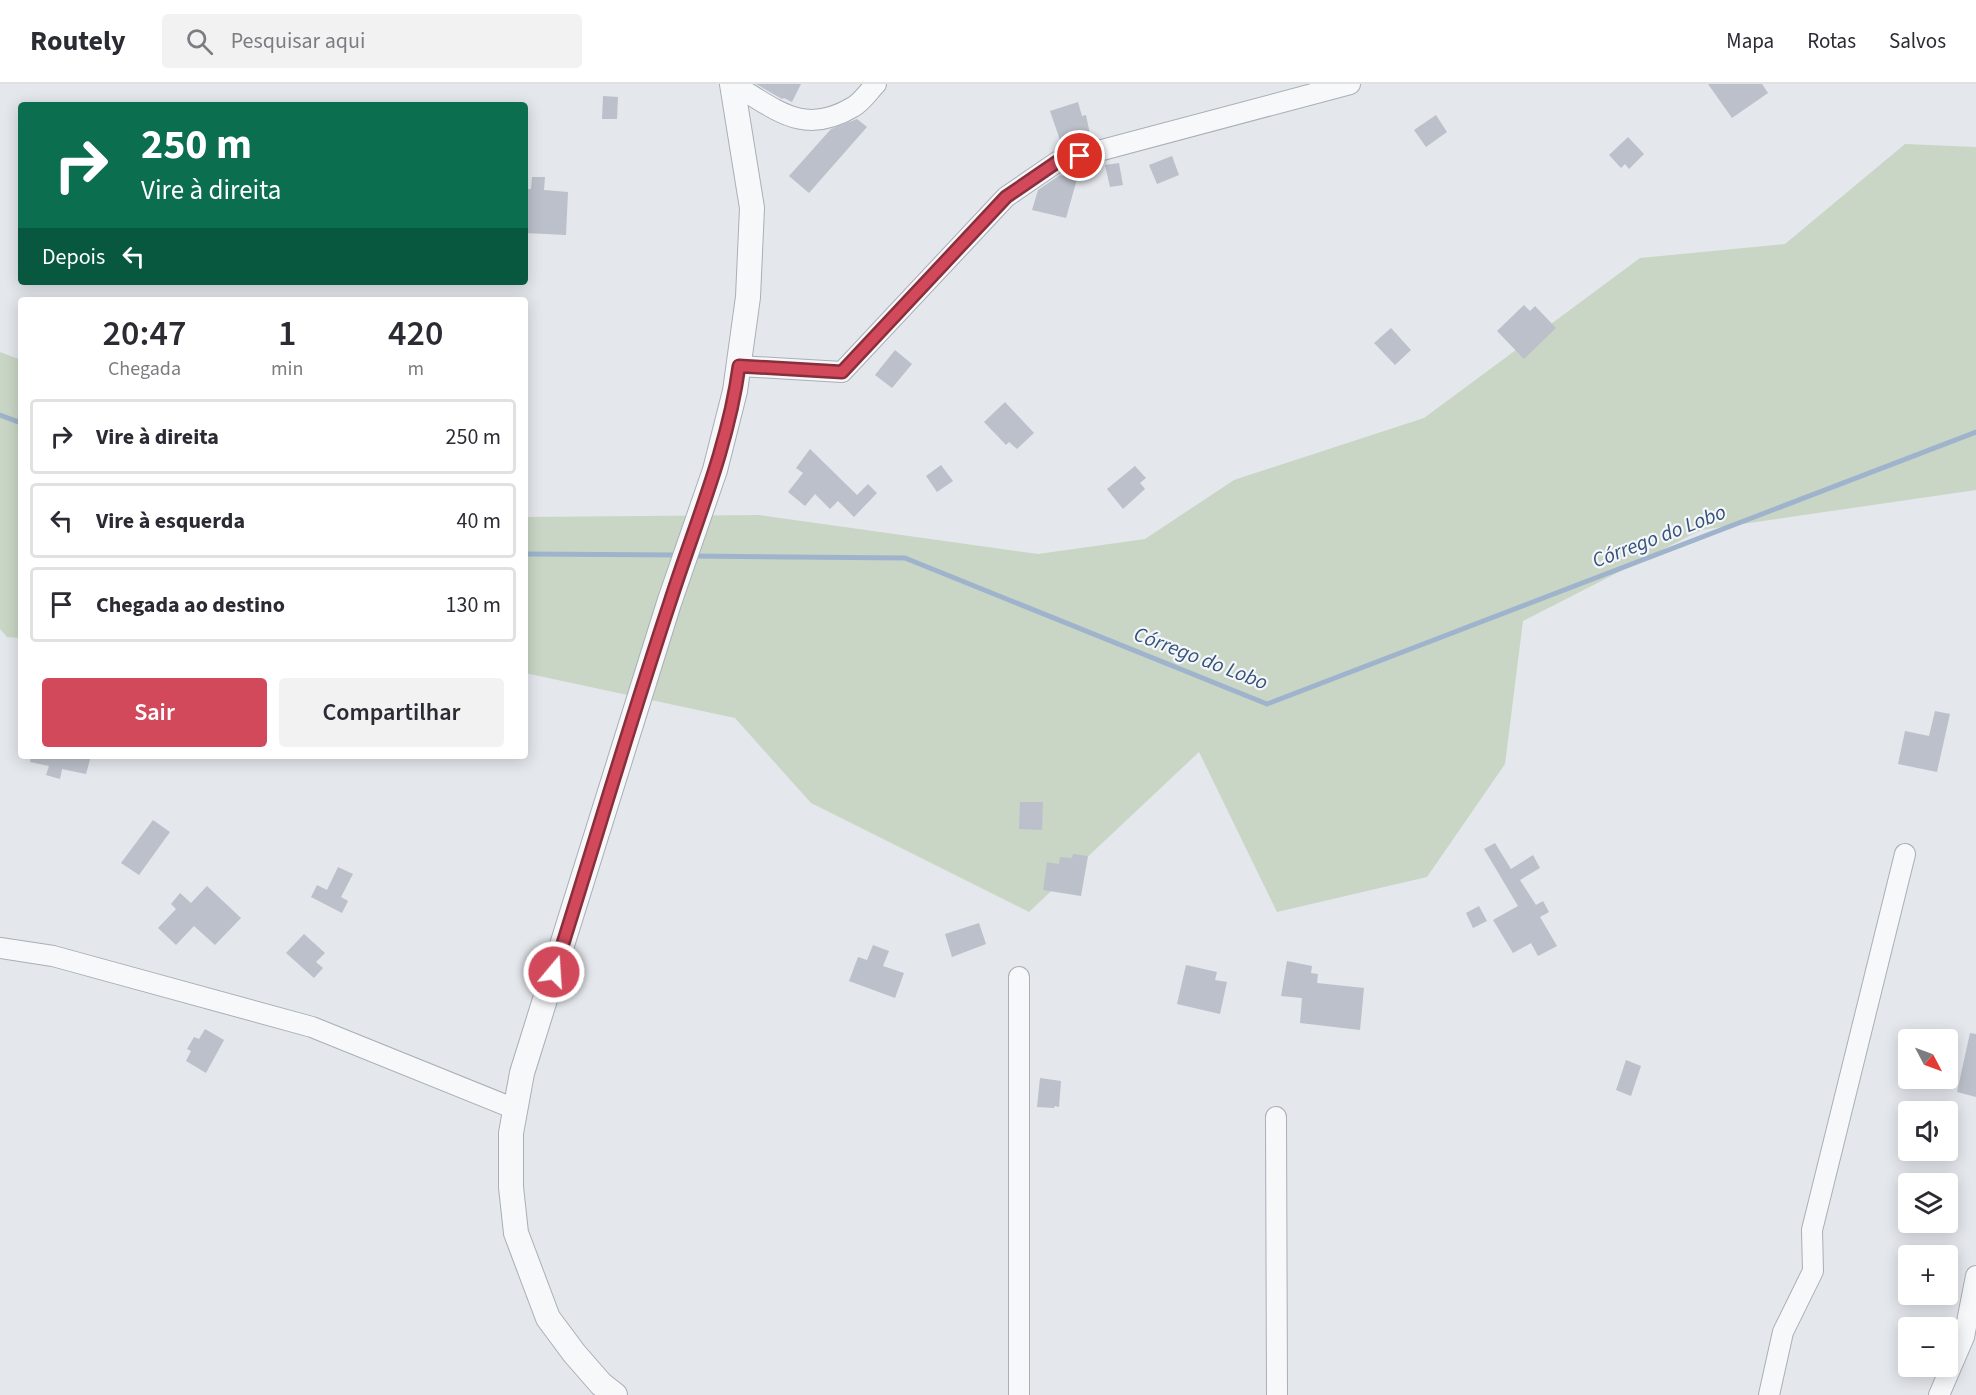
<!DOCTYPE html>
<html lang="pt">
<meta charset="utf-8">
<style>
:root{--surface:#fff;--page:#f2f2f3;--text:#2b2b33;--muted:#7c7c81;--line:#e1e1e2;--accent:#d1495b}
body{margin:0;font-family:"Source Sans 3",sans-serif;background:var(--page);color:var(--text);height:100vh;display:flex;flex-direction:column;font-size:22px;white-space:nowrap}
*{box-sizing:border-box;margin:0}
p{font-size:20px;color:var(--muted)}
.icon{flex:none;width:33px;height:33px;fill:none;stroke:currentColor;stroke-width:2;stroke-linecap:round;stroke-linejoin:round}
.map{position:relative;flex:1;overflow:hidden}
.panel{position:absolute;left:18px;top:213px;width:510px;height:462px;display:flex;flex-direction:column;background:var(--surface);border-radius:6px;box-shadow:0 3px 15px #0003}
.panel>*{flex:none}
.guide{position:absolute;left:18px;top:18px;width:510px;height:183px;border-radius:6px;box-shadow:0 3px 15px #0003;background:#0b6e4f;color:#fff;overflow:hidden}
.needle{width:39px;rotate:131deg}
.tools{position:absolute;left:1898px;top:945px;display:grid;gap:12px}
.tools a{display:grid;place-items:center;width:60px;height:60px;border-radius:6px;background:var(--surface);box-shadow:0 3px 15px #0003;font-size:30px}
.pin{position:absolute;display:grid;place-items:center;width:51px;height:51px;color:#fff;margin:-26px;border:3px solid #fff;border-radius:50%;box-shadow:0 2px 6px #0007}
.me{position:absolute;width:66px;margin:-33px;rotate:18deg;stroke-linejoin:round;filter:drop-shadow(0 0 4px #0008)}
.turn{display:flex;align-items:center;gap:21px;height:126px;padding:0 24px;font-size:27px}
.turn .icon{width:78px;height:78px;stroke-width:2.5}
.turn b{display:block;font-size:42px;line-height:51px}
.then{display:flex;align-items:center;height:57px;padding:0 24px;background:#0003;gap:12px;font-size:22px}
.eta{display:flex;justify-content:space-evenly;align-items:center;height:102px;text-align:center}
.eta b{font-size:36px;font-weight:600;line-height:42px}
.button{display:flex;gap:12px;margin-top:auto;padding:12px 24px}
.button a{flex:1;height:69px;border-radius:6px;background:var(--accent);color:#fff;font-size:24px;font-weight:600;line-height:69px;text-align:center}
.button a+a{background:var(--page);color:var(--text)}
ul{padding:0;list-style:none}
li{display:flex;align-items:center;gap:18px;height:75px;margin:0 12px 9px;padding:0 12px;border:3px solid var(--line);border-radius:6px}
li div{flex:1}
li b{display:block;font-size:22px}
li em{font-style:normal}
header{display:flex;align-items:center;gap:36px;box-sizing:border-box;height:84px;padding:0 30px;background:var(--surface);border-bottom:2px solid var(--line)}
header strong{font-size:28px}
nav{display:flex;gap:33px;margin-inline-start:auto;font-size:21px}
.search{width:420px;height:54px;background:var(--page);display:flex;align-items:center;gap:15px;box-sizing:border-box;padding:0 21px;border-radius:6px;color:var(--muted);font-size:22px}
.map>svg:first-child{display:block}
</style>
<header>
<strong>Routely</strong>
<div class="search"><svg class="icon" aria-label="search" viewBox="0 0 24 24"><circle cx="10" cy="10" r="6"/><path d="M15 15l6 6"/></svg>Pesquisar aqui</div>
<nav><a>Mapa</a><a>Rotas</a><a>Salvos</a></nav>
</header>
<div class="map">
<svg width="1976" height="1311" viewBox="0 0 1976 1311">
<rect width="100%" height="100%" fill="#e4e7ec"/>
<!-- green -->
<path fill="#c9d6c5" d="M1905,60L1976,63V406L1701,446L1523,537L1505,680L1427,793L1277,828L1199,668L1029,828L811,719L735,634L525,589V433L759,431L1038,470L1145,455L1234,396L1424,334L1640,174L1785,160Z
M0,268L21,276V554L7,553L0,545Z"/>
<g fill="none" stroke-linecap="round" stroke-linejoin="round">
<!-- stream -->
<path stroke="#9fb4cc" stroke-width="5" d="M0,331L21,339
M525,470L679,471
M692,472L905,474L1267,620L1976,348"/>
</g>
<!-- building -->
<path fill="#bbc0ca" d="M756,0H801L792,18L784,14L782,15Z
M1708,0H1762L1768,9L1732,34Z
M603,12L618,13L617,35H602Z
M1078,18L1082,32L1086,31L1090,50L1061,59L1050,27Z
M1436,31L1447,48L1426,63L1414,46Z
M857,35L867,43L809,109L789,92L831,45Z
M1628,53L1644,70L1629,85L1625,80L1621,84L1609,71Z
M1172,72L1179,91L1157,100L1149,81Z
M1119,79L1123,101L1110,103L1105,81Z
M1060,91L1077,95L1066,134L1032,126L1038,106Z
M532,93H545L544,106L568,108L566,151L525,149V105H531Z
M1524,221L1530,227L1535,222L1556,244L1524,275L1497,247Z
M1391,244L1411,266L1395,281L1374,259Z
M895,266L912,280L892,304L875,291Z
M1005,318L1034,349L1017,365L1009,358L1006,361L984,338Z
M810,365L857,411L868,400L877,409L854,433L838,417L830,425L815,410L805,422L788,408L803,389L796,384Z
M941,381L953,397L937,408L926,392Z
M1135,382L1146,394L1140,399L1145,405L1123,425L1107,405Z
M1935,627L1950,630L1937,688L1898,680L1905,647L1929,652Z
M31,672H91L86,690L62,685L60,695L46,691L49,682L30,678Z
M1020,718H1043L1042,746L1019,745Z
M153,736L170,748L139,791L121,779Z
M1495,759L1511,785L1533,771L1540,784L1520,796L1536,821L1543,817L1549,828L1540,833L1557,862L1538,872L1531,859L1513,869L1493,836L1518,822L1484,765Z
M1073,770L1088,772L1081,812L1043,806L1047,778L1059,780L1060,773L1072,774Z
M338,783L353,790L341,813L348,817L342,829L311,813L317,801L327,806Z
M207,802L241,834L215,861L194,842L176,861L158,844L176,825L171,820L180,809L191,819Z
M1479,822L1487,837L1473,844L1466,829Z
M979,839L986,860L952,873L945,850Z
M304,850L325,869L316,878L323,884L314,894L286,869Z
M873,861L889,867L883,882L904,889L895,914L849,897L858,873L867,876Z
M1287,877L1312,882L1311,889L1318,890L1317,899L1364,904L1360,946L1300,939L1302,914L1281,912Z
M1186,881L1217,888L1215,896L1227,898L1220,930L1177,920Z
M205,945L224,956L206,989L186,977L191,967L187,965L194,953L199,955Z
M1970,949L1976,950V1013L1957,1008Z
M1626,976L1641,982L1631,1012L1616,1006Z
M1040,994L1061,997L1059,1023L1055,1022L1054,1024L1037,1023Z"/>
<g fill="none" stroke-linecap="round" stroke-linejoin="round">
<!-- minor casing -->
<g stroke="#a9aeb7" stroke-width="22">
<path id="minor" d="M733,0C776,25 803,53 853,23C862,18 869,7 876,0
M739,282L842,288L1006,113L1057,78L1350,0
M0,864L53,872L312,943L515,1025
M1276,1033L1277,1311
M1019,1311V893
M1769,1311L1783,1248L1813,1187L1812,1146L1905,770
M1939,1311L1964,1253L1976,1192"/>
</g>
<!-- tertiary casing -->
<g stroke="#a9aeb7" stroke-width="26">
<path id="tertiary" d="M615,1311L601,1300L574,1269L548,1234L516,1149L511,1103V1049L522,989L669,519L715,386L735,307L748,213L752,124L732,0"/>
</g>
<!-- minor -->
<use href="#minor" stroke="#f7f8fa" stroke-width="20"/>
<!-- tertiary -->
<use href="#tertiary" stroke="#f7f8fa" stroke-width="24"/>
</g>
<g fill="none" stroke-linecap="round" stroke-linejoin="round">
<!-- route casing -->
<g stroke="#882f3b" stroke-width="15">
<path id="route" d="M554,888C593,765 629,641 670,518C695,440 728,364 739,282L842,288L1006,113L1057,78L1080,72"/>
</g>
<!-- route -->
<use href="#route" stroke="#d1495b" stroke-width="10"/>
</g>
<g text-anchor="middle" stroke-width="4.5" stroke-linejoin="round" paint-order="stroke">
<!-- water labels -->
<g font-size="21" font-style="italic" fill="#34527a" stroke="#f4f6f9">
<text transform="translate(1659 452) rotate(-21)" y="7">Córrego do Lobo</text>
<text transform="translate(1201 574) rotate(21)" y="7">Córrego do Lobo</text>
</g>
</g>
</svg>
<div class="tools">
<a><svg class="needle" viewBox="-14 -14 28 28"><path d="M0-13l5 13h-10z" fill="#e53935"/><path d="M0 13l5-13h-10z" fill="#7c7c81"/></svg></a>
<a><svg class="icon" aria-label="sound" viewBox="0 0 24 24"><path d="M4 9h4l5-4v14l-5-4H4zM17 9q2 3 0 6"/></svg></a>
<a><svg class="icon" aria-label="layers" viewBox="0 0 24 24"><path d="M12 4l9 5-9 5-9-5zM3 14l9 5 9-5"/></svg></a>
<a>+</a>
<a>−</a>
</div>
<div class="pin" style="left:1080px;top:72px;background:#d93025"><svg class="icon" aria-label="arrive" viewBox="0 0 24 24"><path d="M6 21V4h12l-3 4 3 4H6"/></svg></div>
<svg class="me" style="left:554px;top:888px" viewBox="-20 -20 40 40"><circle r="17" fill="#d1495b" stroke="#fff" stroke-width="3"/><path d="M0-11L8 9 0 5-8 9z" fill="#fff"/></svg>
<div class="guide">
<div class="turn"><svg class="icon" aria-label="right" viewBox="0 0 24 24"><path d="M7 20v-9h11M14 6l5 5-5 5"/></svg><div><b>250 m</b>Vire à direita</div></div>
<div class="then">Depois<svg class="icon" aria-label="left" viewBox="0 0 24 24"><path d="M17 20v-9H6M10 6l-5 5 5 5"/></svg></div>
</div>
<section class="panel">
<div class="eta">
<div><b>20:47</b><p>Chegada</p></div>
<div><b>1</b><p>min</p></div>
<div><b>420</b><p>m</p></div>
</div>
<ul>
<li><svg class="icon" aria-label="right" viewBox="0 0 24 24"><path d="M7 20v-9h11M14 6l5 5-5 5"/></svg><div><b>Vire à direita</b></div><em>250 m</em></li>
<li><svg class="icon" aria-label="left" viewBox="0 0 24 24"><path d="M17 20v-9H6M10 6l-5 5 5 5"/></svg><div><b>Vire à esquerda</b></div><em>40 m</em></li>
<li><svg class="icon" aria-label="arrive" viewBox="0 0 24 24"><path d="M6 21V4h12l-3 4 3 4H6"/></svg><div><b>Chegada ao destino</b></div><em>130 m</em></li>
</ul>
<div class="button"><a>Sair</a><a>Compartilhar</a></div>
</section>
</div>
